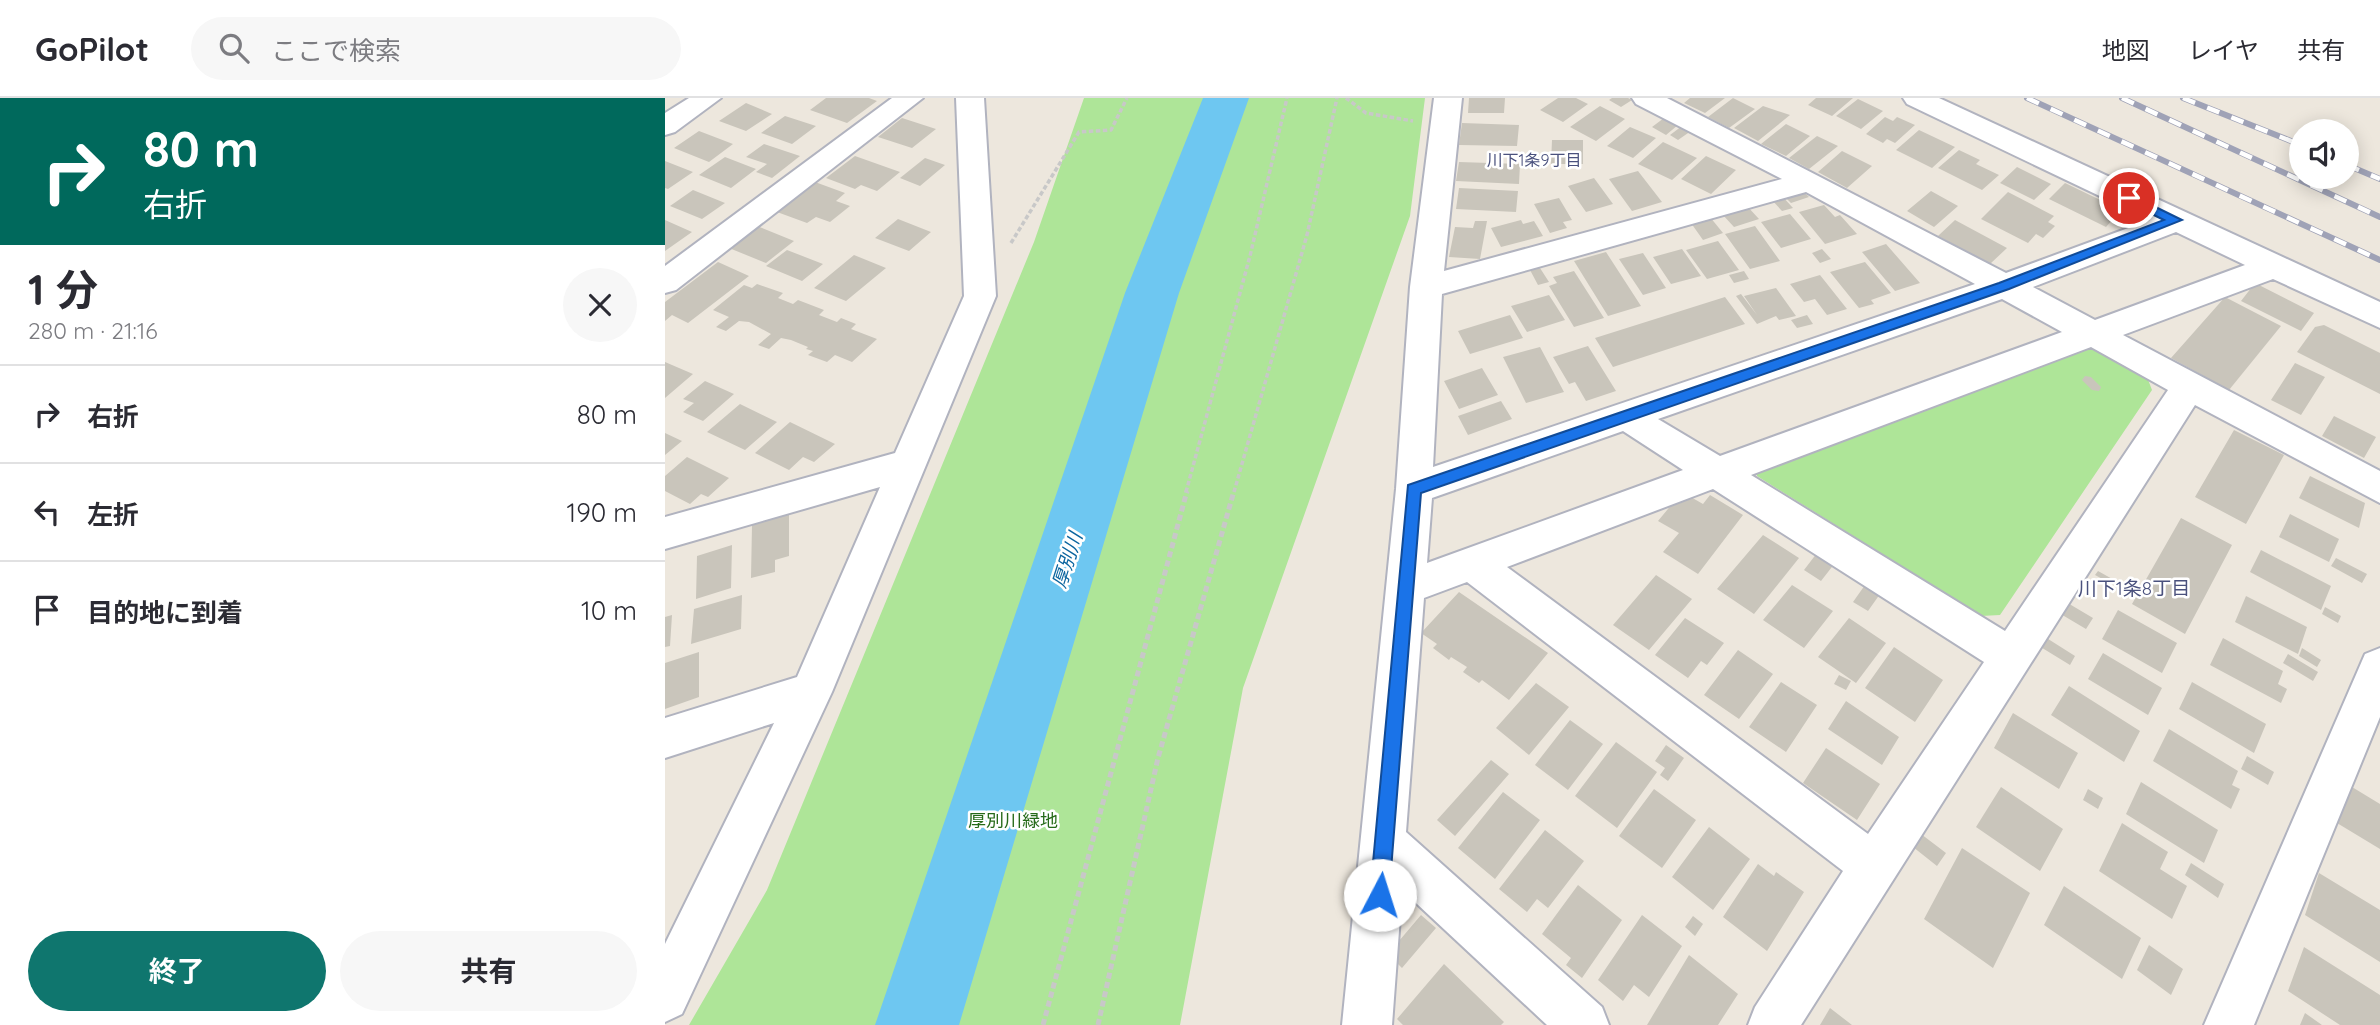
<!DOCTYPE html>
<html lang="ja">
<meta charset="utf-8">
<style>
:root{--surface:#fff;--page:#f7f7f7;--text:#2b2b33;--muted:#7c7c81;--line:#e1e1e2;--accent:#0f766e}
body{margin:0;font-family:Quicksand,"Noto Sans JP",sans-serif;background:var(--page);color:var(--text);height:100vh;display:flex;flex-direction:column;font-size:26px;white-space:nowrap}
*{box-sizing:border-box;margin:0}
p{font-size:23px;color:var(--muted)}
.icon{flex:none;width:38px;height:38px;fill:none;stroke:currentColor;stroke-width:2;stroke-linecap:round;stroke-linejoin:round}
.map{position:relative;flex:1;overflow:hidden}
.sheet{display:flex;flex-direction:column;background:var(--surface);width:665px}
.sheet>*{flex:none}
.banner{background:#00695c;color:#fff;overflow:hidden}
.tools{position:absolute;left:1624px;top:21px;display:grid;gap:14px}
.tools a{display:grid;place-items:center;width:70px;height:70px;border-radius:50%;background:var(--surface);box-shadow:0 4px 18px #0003;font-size:35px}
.pin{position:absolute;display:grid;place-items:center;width:60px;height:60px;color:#fff;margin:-30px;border:4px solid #fff;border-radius:50%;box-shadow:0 2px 7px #0007}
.me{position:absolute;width:77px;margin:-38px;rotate:5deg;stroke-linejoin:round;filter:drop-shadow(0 0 5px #0008)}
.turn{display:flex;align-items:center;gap:24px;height:147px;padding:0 28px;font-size:32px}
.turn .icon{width:91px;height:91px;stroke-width:2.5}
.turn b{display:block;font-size:49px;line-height:60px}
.round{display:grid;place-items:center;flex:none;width:74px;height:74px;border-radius:37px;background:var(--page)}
.overview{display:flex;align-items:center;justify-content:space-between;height:119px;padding:0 28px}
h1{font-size:42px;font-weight:700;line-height:52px}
.primary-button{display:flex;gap:14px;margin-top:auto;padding:14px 28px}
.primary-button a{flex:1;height:80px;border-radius:42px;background:var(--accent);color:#fff;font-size:28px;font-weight:700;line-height:80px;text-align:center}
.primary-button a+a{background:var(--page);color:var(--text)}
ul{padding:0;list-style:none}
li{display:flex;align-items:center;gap:21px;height:98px;padding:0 28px;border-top:2px solid var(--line)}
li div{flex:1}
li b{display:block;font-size:26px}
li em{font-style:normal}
header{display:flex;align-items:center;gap:42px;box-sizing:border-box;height:98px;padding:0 35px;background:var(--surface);border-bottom:2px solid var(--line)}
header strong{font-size:33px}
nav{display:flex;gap:38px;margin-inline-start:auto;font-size:24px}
.search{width:490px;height:63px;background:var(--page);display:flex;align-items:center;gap:18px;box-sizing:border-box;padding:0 24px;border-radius:38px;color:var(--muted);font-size:26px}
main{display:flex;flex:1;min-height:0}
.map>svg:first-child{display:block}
</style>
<header>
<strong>GoPilot</strong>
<div class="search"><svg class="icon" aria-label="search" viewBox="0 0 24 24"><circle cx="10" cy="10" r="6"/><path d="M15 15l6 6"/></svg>ここで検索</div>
<nav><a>地図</a><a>レイヤ</a><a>共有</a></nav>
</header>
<main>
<section class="sheet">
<div class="banner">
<div class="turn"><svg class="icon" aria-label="right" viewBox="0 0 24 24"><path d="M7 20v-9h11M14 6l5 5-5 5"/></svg><div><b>80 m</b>右折</div></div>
</div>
<div class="overview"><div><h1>1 分</h1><p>280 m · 21:16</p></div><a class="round"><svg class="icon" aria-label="close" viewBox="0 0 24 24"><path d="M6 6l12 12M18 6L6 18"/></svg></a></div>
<ul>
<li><svg class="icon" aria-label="right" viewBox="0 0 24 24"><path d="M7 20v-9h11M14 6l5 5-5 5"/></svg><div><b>右折</b></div><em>80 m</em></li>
<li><svg class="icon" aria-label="left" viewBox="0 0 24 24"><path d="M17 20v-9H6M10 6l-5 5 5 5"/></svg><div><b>左折</b></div><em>190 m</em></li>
<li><svg class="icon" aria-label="arrive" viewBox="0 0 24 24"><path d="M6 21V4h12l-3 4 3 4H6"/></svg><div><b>目的地に到着</b></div><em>10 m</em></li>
</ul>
<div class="primary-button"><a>終了</a><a>共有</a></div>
</section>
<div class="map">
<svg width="1715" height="927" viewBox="0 0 1715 927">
<rect width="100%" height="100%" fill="#ede7dd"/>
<!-- green -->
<path fill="#aee598" d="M419,0H760L745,118L578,590L515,927H24L102,792L369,144Z
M1413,248L1430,249L1482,279L1487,292L1335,517L1316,518L1092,378L1091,365Z"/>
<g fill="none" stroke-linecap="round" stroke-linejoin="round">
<!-- river -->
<path fill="#6ec7f1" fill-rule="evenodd" d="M538,0H584L514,195L294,927H210L460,195Z"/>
</g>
<!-- building -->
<path fill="#c9c5bb" d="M161,0H204L212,3L182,25L145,12Z
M804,0H840L839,15H803Z
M893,0H911L923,6L898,24L875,12Z
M947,0H963L967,2L956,9L944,2Z
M1025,0H1060L1040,15L1019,5Z
M1068,0L1090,11L1064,30L1043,19Z
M1151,0H1188L1167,18L1143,7Z
M1193,1L1218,13L1196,31L1171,18Z
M81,5L107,16L81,33L54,23Z
M935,8L960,21L931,43L905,29Z
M1098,8L1125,17L1093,43L1069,30Z
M120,18L151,28L127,46L96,35Z
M1220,19L1228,23L1232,19L1250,27L1230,45L1222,41L1218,45L1201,36Z
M237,20L271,31L247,50L213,39Z
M999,20L1013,27L1001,37L987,29Z
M797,25L854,27L852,48L794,47Z
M1121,26L1145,38L1121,58L1096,46Z
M1017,28L1026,33L1013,42L1005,37Z
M965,29L991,40L968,60L942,48Z
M1254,32L1290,49L1267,70L1231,52Z
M34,33L68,46L44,64L9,50Z
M1152,38L1173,48L1144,71L1124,60Z
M887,42H918V66H886Z
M998,44L1032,60L1007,82L973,66Z
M99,46L135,58L107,80L91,74L102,66L81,59Z
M1294,52L1315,62L1311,66L1334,77L1317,92L1273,70Z
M1177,53L1207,68L1182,90L1153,74Z
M190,58L235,74L212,93L196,87L190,91L161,80Z
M1041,58L1071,72L1046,96L1016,81Z
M60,59L91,71L66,90L34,77Z
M260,60L280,67L255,88L235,80Z
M0,63L28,74L3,91L0,90Z
M794,64L855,66L854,86L791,83Z
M1352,69L1386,86L1369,102L1335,85Z
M973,73L997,104L967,113L944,81Z
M929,80L948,106L921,114L903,88Z
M150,84L180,95L171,103L185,108L165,124L151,119L142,125L112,114Z
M1400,85L1456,112L1441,129L1384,101Z
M794,90L853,93L851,114L791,111Z
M28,92L60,105L37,121L5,108Z
M1138,93L1144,99L1126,105L1120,99Z
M1266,93L1293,108L1269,129L1242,113Z
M1343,94L1389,118L1383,124L1390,128L1378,140L1371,136L1363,145L1316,121Z
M1117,98L1128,110L1117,113L1106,101Z
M894,100L907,122L898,124L902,130L885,135L869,106Z
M1159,107L1170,119L1175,117L1192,136L1160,146L1134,114Z
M1082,108L1094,121L1069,129L1057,116Z
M1125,116L1146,141L1116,150L1096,124Z
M1045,119L1058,135L1038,142L1026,125Z
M233,121L266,134L244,153L210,140Z
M0,122L27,134L0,153Z
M856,122L858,126L869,123L878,138L836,149L826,130Z
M1290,122L1342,150L1325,166L1273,138Z
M810,123H822L815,161L784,159L790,129L808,130Z
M92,128L129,143L101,165L64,150Z
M1090,128L1115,163L1085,171L1060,136Z
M1053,143L1074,172L1042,181L1021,152Z
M1221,146L1255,185L1230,193L1197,154Z
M1017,151L1036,178L1006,186L988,159Z
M1157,151L1166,161L1155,165L1147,155Z
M122,152L158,166L137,183L101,168Z
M941,154L976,208L943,218L909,163Z
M978,155L1001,190L978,197L954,161Z
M189,157L221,170L181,203L149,190Z
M53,164L84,178L23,225L7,217L0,223V204Z
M1200,164L1226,195L1206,202L1209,206L1194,210L1165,174Z
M875,170L884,184L873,187L865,172Z
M909,173L939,220L909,229L884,188L892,185L888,179Z
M1079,173L1084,181L1069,185L1064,177Z
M1155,177L1182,211L1162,217L1150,201L1139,204L1125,186Z
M1590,185L1649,215L1636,233L1576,203Z
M92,186L118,195L113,200L128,206L133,202L159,212L154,217L172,224L176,220L191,226L186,231L212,241L187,264L170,257L162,264L143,257L148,253L141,251L143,249L126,242L116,240L104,251L93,247L106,236L84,224L74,223L61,233L51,229L64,219L48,212L79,187L87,190Z
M1111,190L1131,218L1114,222L1111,218L1092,226L1071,198L1076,196L1092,217L1079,198Z
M884,197L900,222L862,234L846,208Z
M1060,199L1080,226L948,269L930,240Z
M1560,199L1616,228L1564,292L1506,260Z
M845,217L858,240L805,256L793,233Z
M1142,217L1148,226L1132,230L1126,222Z
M1659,227L1715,255V296L1632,254L1650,229Z
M923,248L951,293L921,303L910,284L904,286L888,259Z
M875,249L899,294L861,305L838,259Z
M0,264L28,276L0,300Z
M1630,265L1660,279L1636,317L1606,302Z
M817,270L833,297L794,311L779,283Z
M1420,278L1426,279L1436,289L1434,293L1427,292L1417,282Z
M40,283L69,296L38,323L18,314L29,305L18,301Z
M836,303L847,321L803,337L793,318Z
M75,306L112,324L80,352L42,334Z
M1669,318L1711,339L1699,360L1657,338Z
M125,324L170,346L149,364L138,359L124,372L90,355Z
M1569,332L1619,357L1581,426L1530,399Z
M0,335L17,343L0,357Z
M22,359L64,380L43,399L36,396L25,406L0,393V378Z
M1645,378L1700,405L1694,430L1634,400Z
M1017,394L1038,406L1045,397L1078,417L1033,476L998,454L1014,435L993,423Z
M124,416V458L110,462V474L86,480L87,427Z
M1625,416L1674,441L1664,464L1614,439Z
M1516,420L1567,447L1520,536L1467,506Z
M1098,437L1134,460L1089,516L1052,491Z
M67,447L66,490L31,501L32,458Z
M1596,452L1666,488L1656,512L1585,474Z
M1152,455L1170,465L1156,483L1139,472Z
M1671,460L1702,476L1697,485L1666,468Z
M1433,473L1458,487L1456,491L1430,477Z
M991,477L1027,501L984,552L948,527Z
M1127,487L1168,513L1139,550L1098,522Z
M1200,487L1215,496L1203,513L1188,504Z
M794,494L883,555L844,602L817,582L814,585L798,574L802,569L786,559L784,562L768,550L772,546L756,535Z
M77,497L76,531L26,546L29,511Z
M1581,498L1642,529L1633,556L1570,524Z
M1401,504L1428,520L1421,531L1394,515Z
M1660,509L1676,518L1673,525L1657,516Z
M1453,512L1512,545L1497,575L1437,541Z
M7,517L5,548L0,549V519Z
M1020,520L1059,545L1042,567L1036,563L1023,580L990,557Z
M1184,520L1221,545L1191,585L1153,559Z
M1380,539L1410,558L1405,567L1374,548Z
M1558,540L1618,573L1613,586L1622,591L1616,605L1545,567Z
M1229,549L1278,582L1250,624L1200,590Z
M1637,550L1656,562L1652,569L1634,558Z
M1073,552L1108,576L1074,621L1039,597Z
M34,554V599L0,611V565Z
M1438,555L1497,590L1483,617L1423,581Z
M1623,556L1653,574L1648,583L1618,565Z
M1174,577L1186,583L1181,592L1169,586Z
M1116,584L1152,607L1121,654L1084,629Z
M1527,584L1601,626L1589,655L1514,611Z
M871,585L904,609L864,657L831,630Z
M1404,588L1475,633L1459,664L1386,617Z
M1181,603L1234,639L1217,667L1163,631Z
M1348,615L1413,655L1394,691L1329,650Z
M905,622L938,646L903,692L870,667Z
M1504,631L1573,673L1567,687L1575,691L1566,711L1488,663Z
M951,644L992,674L952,730L910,698Z
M1001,647L1019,660L1003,683L995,677L1000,670L990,663Z
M1161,650L1215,686L1192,722L1138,685Z
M1582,658L1609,674L1603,687L1576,671Z
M826,662L844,676L790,738L772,722Z
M1476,684L1553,732L1539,765L1461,716Z
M1336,689L1398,731L1375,773L1311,729Z
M1687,689L1715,706V751L1672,725Z
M989,691L1031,722L997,770L954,738Z
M1423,691L1438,700L1433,711L1418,702Z
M838,694L875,722L830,781L793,750Z
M1457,725L1503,754L1495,771L1522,788L1507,821L1434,773Z
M1044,729L1085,761L1048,812L1007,779Z
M880,732L919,763L883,810L872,801L862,814L834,791Z
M1256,736L1281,755L1272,768L1248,749Z
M1297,750L1365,795L1328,870L1259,821Z
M1526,765L1559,786L1553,800L1520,777Z
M1093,766L1109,778L1111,774L1139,794L1102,853L1058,819Z
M1654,775L1715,812V864L1640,817Z
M913,787L957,822L917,880L901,867L906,860L877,836Z
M1399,788L1476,840L1457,881L1379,827Z
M756,817L771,830L737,870L723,856Z
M977,817L1017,848L984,899L969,887L958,903L933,882Z
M1028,818L1038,826L1030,838L1020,829Z
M1484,847L1518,871L1506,897L1472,872Z
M1639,849L1715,897V927H1675L1623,893Z
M1024,857L1073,896L1053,927H982Z
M779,866L839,924L836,927H738L732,921Z
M1165,910L1187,927H1155Z
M1640,915L1657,927H1635Z"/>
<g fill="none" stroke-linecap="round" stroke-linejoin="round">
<!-- minor casing -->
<g stroke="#b1b3bf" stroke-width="4">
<path id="minor" d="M24,0H56L10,34L0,37V15Z
M227,0H258L11,192L0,195V168Z
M291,0H319L331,198L167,594L17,916L0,924V846L109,625L0,660V620L132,579L215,389L0,451V419L230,355L299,198Z
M769,0H797L779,173L1117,81L971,6L967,0H1002L1341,175L1485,122L1242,6L1238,0H1274L1715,204V230L1608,181L1458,237L1715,373V405L1530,307L1136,927H1083L1090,909L1178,773L802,484L759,500L741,734L937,909L944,927H882L737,792L727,927H677L731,391L745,189ZM1141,94L1310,186L768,369L777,196ZM1511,134L1580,167L1430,222L1368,189ZM1337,201L1397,234L1055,358L993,321ZM1426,249L1503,292L1340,533L1086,377ZM958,333L1018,372L762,465L767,400ZM1048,391L1319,564L1203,736L842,469Z
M1715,550V619L1589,927H1539L1700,556Z"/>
</g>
<!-- path-far1 -->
<path stroke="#c8c8c8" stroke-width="3.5" stroke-dasharray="4.5 2.5" stroke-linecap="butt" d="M681,0L701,15L748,23
M346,145L414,34L446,32L462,0
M521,394L585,158L622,0
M569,394L642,137L672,0"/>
<!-- path -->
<path stroke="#c8c8c8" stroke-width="5" stroke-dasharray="6 3.5" stroke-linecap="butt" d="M378,927L522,393
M433,927L493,660L569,393"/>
<!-- minor -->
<use href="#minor" fill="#fff" fill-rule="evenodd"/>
<!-- rail casing -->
<g stroke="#9fa2b6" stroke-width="6">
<path id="rail" d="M1362,0L1715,162
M1457,0L1715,119
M1518,0L1636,47
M1682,67L1715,81"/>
</g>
<!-- rail -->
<use href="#rail" stroke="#fff" stroke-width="4.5" stroke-dasharray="13" stroke-linecap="butt"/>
</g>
<!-- route -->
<path fill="#1a73e8" stroke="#114b97" stroke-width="2" d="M1464,96L1517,122L1344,191L756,395L724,797L722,804L715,807L708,804L705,797L743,387L1334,185L1499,122L1460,103L1458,100Z"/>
<g text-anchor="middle" stroke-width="5" stroke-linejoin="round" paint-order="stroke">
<!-- far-neighbourhood labels -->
<g font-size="16" fill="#4a517d" stroke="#fff">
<text x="869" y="68">川下1条9丁目</text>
</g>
<!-- park labels -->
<g font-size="18" fill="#266a19" stroke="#fff">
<text x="348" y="729">厚別川緑地</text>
</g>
<!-- water labels -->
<g font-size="19" font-style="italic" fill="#0b659f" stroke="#fff">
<text transform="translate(402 462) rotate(-72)" y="7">厚別川</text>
</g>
<!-- neighbourhood labels -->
<g font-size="19" fill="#4a517d" stroke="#fff">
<text x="1469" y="497">川下1条8丁目</text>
</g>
</g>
</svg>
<div class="tools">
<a><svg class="icon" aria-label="sound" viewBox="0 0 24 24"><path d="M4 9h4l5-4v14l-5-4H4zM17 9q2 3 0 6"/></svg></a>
</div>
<div class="pin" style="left:1464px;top:100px;background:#d93025"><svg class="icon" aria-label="arrive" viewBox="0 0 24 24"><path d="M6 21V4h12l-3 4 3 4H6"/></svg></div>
<svg class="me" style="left:715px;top:797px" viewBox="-20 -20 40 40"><circle r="19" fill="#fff"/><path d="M0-13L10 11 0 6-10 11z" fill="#1a73e8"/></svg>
</div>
</main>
